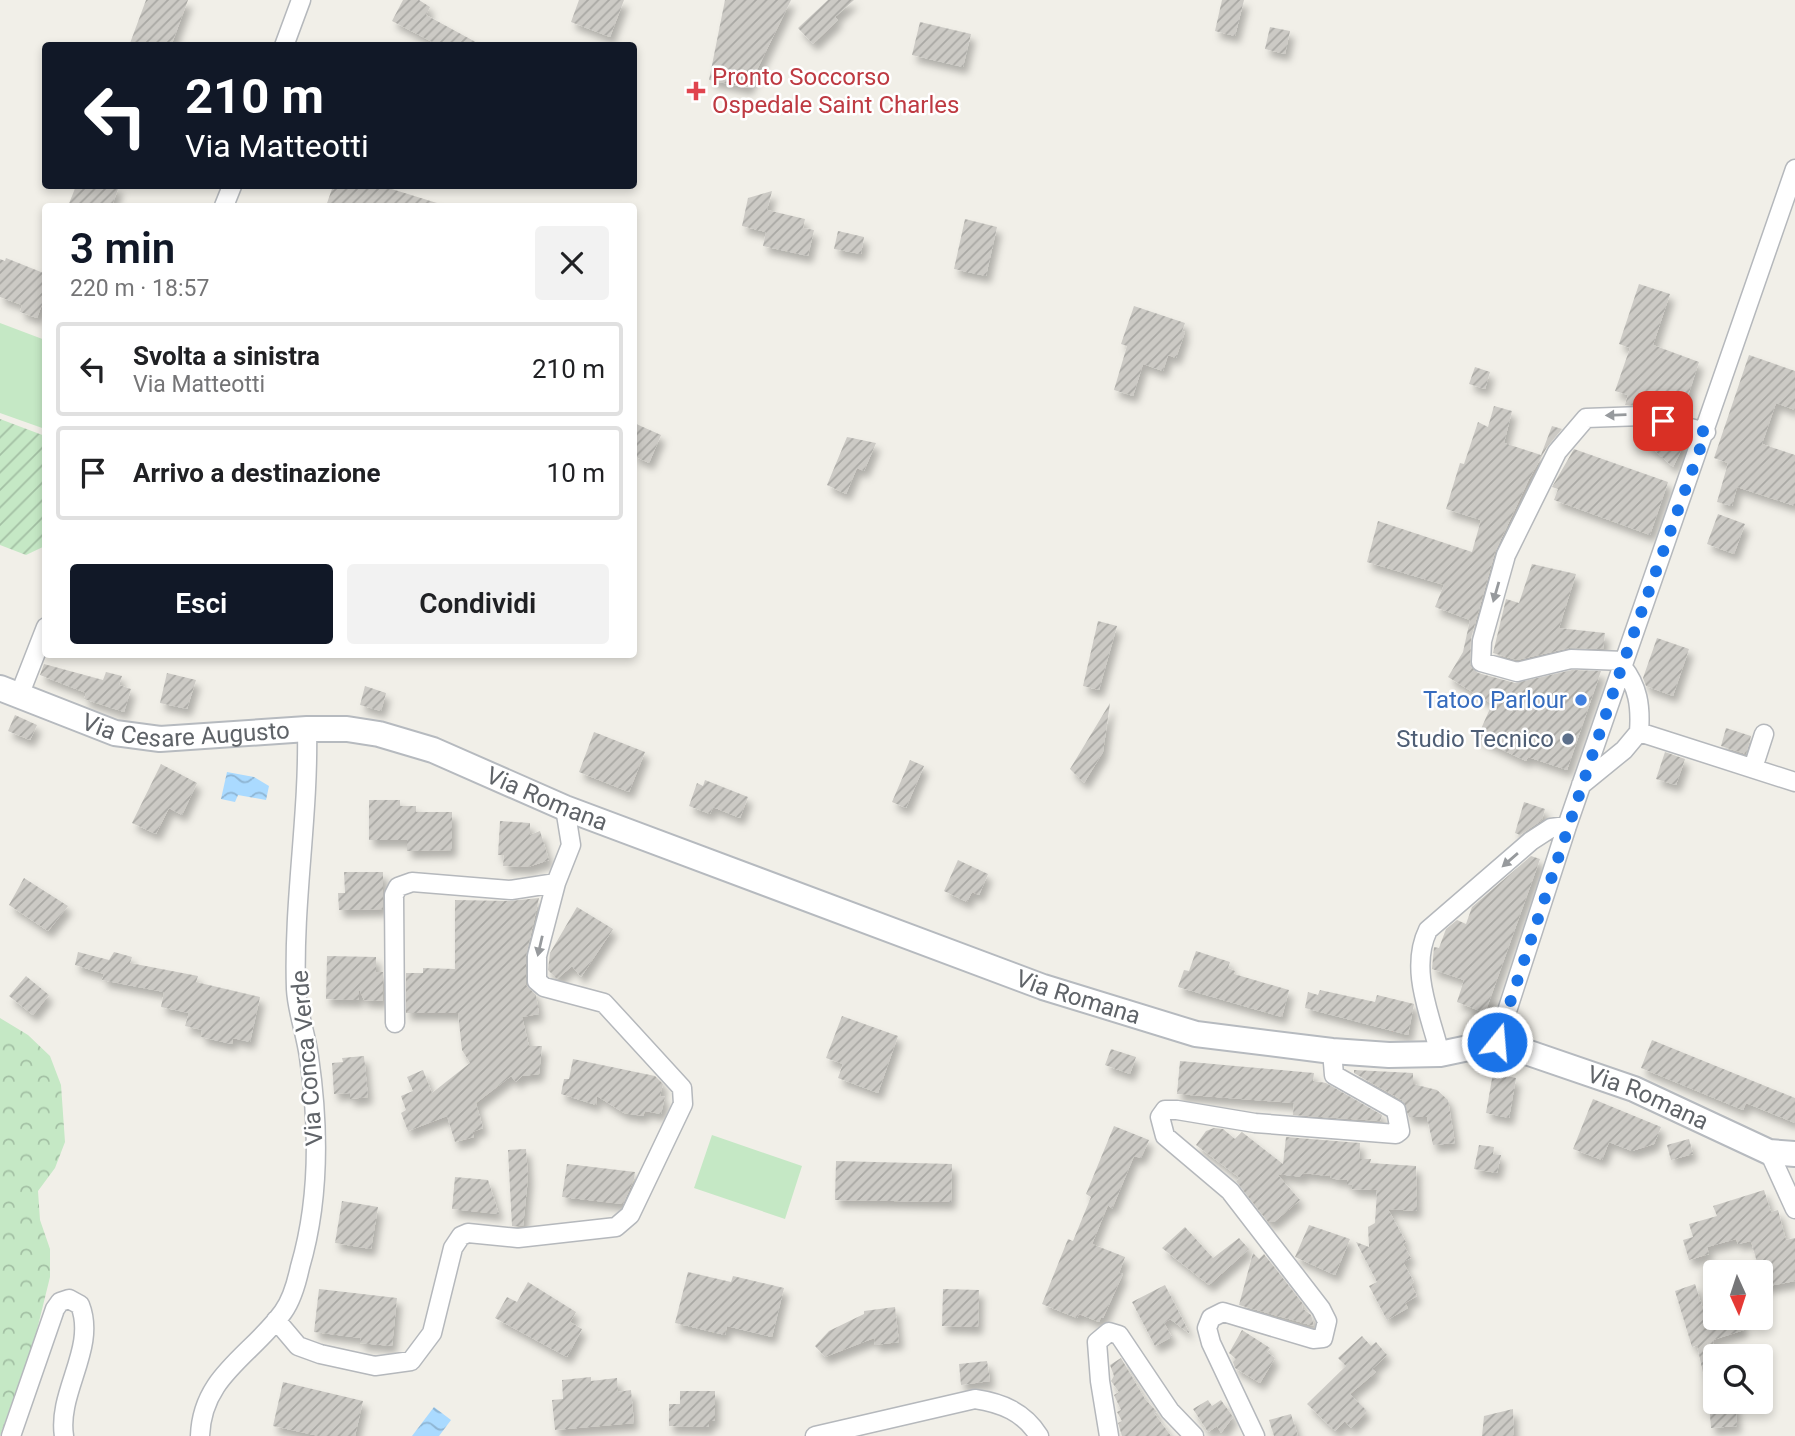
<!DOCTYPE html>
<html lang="it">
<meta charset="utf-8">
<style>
:root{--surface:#fff;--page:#f2f2f2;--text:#202124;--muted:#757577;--line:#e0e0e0;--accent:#111827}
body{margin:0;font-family:Roboto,sans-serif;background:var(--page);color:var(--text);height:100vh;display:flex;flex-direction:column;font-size:26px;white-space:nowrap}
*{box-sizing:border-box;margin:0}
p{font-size:23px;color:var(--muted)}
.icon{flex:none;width:38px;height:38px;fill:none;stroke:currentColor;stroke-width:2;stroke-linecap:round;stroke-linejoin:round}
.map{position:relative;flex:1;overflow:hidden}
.drawer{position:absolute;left:42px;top:203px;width:595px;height:455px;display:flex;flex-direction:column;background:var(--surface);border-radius:7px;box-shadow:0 4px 10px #0003}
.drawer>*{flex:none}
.hud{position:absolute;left:42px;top:42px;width:595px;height:147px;border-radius:7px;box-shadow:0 4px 10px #0003;background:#111827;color:#fff;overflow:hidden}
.needle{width:46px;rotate:177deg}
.tools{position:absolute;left:1703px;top:1260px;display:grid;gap:14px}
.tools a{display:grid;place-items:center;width:70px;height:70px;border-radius:7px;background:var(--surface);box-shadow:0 4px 10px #0003;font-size:35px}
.pin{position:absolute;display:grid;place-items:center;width:60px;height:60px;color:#fff;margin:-30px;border-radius:14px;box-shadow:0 4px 10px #0006}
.me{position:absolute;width:77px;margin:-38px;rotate:17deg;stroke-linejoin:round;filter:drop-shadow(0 0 5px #0008)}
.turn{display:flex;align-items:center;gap:24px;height:147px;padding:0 28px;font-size:32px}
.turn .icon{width:91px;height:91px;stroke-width:2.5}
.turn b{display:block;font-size:49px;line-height:60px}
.round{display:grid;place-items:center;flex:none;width:74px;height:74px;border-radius:7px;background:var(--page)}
.overview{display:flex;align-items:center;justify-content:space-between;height:119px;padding:0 28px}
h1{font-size:42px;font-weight:600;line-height:52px;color:var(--accent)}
.button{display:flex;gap:14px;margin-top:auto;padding:14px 28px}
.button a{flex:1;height:80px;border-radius:7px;background:var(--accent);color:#fff;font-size:28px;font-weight:600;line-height:80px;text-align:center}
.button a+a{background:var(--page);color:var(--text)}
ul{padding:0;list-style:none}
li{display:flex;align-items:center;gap:21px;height:94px;margin:0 14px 10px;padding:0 14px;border:4px solid var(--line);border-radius:7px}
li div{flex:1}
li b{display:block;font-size:26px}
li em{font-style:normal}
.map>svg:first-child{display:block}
</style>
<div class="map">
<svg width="1795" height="1436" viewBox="0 0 1795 1436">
<defs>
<pattern id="forest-crowns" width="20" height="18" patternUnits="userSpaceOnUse" patternTransform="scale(1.75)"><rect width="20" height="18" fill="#c5e8c5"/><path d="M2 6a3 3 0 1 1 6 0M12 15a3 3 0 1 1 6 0" fill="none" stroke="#a3c0a4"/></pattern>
<pattern id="garden-furrows" width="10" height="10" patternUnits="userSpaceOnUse" patternTransform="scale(1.75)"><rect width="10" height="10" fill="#c5e8c5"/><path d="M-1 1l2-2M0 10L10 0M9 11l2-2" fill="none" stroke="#a3c0a4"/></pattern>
<pattern id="water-waves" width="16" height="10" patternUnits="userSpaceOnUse" patternTransform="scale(1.75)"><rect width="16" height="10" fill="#aadaff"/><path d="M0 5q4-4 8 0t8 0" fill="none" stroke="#8eb4d2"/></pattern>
<pattern id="building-hatch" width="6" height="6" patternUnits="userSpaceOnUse" patternTransform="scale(1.75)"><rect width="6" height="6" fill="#cccac5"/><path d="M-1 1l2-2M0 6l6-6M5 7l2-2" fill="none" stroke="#a9a8a4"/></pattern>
<filter id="shadow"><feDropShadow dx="4.5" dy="7" stdDeviation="3.5" flood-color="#0004"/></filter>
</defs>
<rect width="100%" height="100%" fill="#f1efe8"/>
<!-- forest -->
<path fill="url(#forest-crowns)" d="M0,1018L28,1035L50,1056L61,1085L65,1142L55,1168L38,1191L40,1220L50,1249V1277L35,1338L0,1436Z"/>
<!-- park -->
<path fill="#c5e8c5" d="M0,323L45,340V429L0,413Z
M712,1135L802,1166L785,1219L694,1188Z"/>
<!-- garden -->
<path fill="url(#garden-furrows)" d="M0,419L45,436V546L26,555L0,545Z"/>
<!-- water -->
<path fill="url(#water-waves)" d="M227,772L254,777L269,786L266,800L238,795L235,802L221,799Z
M434,1407L451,1420L439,1436H412Z"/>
<!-- building -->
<path fill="url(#building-hatch)" filter="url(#shadow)" d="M146,0H188L171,46H129Z
M403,0H419L430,7L426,15L483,46H440L392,21Z
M579,0H624L610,37L571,22Z
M725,0H791L748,88L709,80Z
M828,0H854L835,17L838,20L813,44L798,28Z
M1222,0H1244L1235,36L1215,31Z
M920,22L971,34L963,67L912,55Z
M1270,27L1290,31L1285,54L1265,49Z
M76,186H119L112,206H68Z
M333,186H382L437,203L436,206H326Z
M772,191L767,210L805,219L803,228L814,230L808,256L763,246L766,232L742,226L748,198Z
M965,219L997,227L986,276L954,269Z
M838,231L864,237L861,254L834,249Z
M6,258L46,274V294L37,318L20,312L22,305L0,297V259L5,261Z
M1639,284L1670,294L1653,345L1699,362L1682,414L1644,405H1625L1628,395L1615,391L1630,348L1619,344Z
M1134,306L1185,323L1182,331L1185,332L1176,358L1168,355L1163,371L1143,364L1133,396L1114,390L1127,346L1121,344Z
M1749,355L1795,371V410L1776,403L1762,444L1795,455V506L1737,487L1732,506L1717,502L1728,463L1714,458Z
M1475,367L1490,372L1485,389L1469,384Z
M1494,406L1512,411L1504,443L1541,455L1552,426L1562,429L1547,447L1529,479L1495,552L1471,638L1470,666L1478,673L1515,683L1572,670L1601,671L1567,770L1528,757L1526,761L1477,738L1492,704L1448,677L1463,652L1470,620L1435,607L1444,585L1367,562L1378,521L1472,552L1481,520L1446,509L1460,463L1464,464L1478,422L1488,427Z
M634,423L661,435L649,463L634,456Z
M1648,429L1686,440L1673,467L1643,440Z
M847,437L876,443L864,471L857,468L846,494L827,485Z
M1574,449L1668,482L1650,535L1554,500L1558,489L1552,487Z
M1718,514L1745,524L1734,554L1707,544Z
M1532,564L1576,574L1559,628L1605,633L1603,649L1569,648L1517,660L1493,653L1506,599L1519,603Z
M1098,621L1117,626L1099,690L1083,686Z
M1657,638L1689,649L1673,696L1646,686L1643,678Z
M44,664L103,680L106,672L122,676L119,685L131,689L124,712L84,699L86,693L40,675Z
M167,673L196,680L187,709L160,703Z
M365,686L386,693L381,711L360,705Z
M1110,703L1103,752L1084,783L1070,769Z
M15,715L37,725L30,740L8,731Z
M1726,728L1751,736L1746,754L1721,746Z
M594,732L645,752L629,792L579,772Z
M1665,752L1685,759L1676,785L1656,779Z
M910,760L924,766L906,808L892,802Z
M161,764L197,783L182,815L169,808L156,834L132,823Z
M705,780L748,797L740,818L713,807L710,814L689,806L697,783L703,786Z
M369,800H400V806H416V812H452V850L407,851V840H369Z
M1524,802L1545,809L1542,820L1520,835L1515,833Z
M500,821L530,823V835L540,831L549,860L528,867L503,866L504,855H498Z
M1531,856L1540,859L1485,1013L1457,1002L1464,980L1432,969L1434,947L1439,948L1446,929L1457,920L1466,924L1472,907Z
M958,860L988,874L979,895L972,892L967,902L944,891Z
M344,872H383V909L339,910L338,893H345Z
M24,878L68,906L48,931L9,905Z
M539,898L526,956V985L536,995L539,1014L522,1017L529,1046H542L539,1074L522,1076L516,1082L511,1076L476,1103L483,1128L472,1132L474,1137L455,1142L447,1116L408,1131L401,1113L406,1110L401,1096L413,1091L407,1077L423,1070L432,1093L470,1063L462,1050L458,1013H406V973H423V968L455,969V900L510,901Z
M577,907L613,929L581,977L572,966L557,979L548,970L550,953Z
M1196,951L1230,962L1228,968L1235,971L1234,974L1289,990L1282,1017L1178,987L1184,970L1189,971Z
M78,952L109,960L114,952L132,957L130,963L198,976L196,982L260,997L250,1042L233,1038L232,1044L201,1037L202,1030L185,1026L189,1013L161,1007L164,992L102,980L104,974L75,965Z
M327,956L376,957V972H383V1001L364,1000L359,989V1000L326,999Z
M26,976L49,995L33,1015L9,996Z
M1320,990L1375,1002L1377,995L1414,1004L1408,1035L1305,1008L1308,992L1318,995Z
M842,1016L898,1036L878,1093L838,1078L843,1064L826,1058Z
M1652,1040L1795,1098V1123L1746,1103L1743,1110L1641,1068Z
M1111,1049L1136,1057L1130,1074L1105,1065Z
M364,1056L368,1097L350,1099V1093L334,1094L332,1063L343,1062L342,1058Z
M573,1059L655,1076L663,1084L660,1096L665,1097L661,1114L645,1111L643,1116L624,1113L597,1096L596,1105L561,1094L564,1079H569Z
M1180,1061L1314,1073L1313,1081L1326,1083L1382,1115L1380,1121L1293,1115L1294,1103L1177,1094Z
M1354,1070L1413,1073V1084L1437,1090L1448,1100L1455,1143L1433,1145L1427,1117H1409L1402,1100L1354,1073Z
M1493,1073L1516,1078L1509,1118L1486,1113Z
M1593,1099L1661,1127L1654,1144L1632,1151L1609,1142L1602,1160L1573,1149Z
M1114,1126L1149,1140L1141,1158L1134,1156L1112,1209L1108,1205L1092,1244L1125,1257L1119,1273L1123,1274L1103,1318L1101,1317L1099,1322L1079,1314L1077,1318L1042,1304L1068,1239L1073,1241L1091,1197L1086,1194Z
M1214,1128L1223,1129L1235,1139L1242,1132L1283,1164L1286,1137L1360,1143L1359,1159H1371L1370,1163L1416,1166L1417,1211L1388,1209L1406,1242L1403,1244L1411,1258L1403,1262L1414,1282L1411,1284L1417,1296L1405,1303L1408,1308L1387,1320L1369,1286L1377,1282L1356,1242L1369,1247L1368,1227L1375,1223L1377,1190L1352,1189V1185H1347V1180L1335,1179L1330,1177L1331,1174L1328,1176L1303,1173V1177L1277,1174L1300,1200L1274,1222H1268L1236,1181L1240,1178L1196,1145L1206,1131Z
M1689,1139L1693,1154L1671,1160L1667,1145Z
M1479,1145L1494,1147L1493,1154L1501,1155L1497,1173L1474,1169Z
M526,1149L528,1178L523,1226H512L508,1150Z
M836,1161L952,1164L951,1202L835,1200Z
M567,1164L635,1172L634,1179L623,1204L562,1197Z
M455,1177L488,1180L499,1214L452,1209Z
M1764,1190L1771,1212L1778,1210L1786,1240L1795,1238V1281L1764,1287L1751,1241L1738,1244L1736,1239L1707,1247L1709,1254L1689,1260L1683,1240L1693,1237L1689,1224L1717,1216L1713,1206Z
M342,1201L378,1207L371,1249L335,1243Z
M1309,1225L1350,1239L1335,1275L1295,1257Z
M1185,1227L1213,1258L1239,1238L1249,1249L1209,1285L1162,1248Z
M1253,1253L1259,1259L1264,1254L1303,1304L1302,1308L1311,1315L1314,1326L1239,1305Z
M688,1272L731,1282L733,1276L784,1288L772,1337L727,1326L725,1335L675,1323Z
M528,1282L576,1312L570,1322L582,1329L567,1357L495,1318L507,1297L517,1302Z
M1695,1284L1707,1322L1720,1318H1740L1744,1330L1713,1340L1717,1356L1715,1395L1708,1396L1697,1345L1692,1347L1675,1291Z
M1165,1285L1190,1334L1170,1319L1164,1323L1172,1337L1155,1346L1132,1302Z
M319,1289L397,1298L392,1346L360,1343L361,1338L314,1332Z
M943,1289L979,1290L978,1327L942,1326Z
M895,1307L899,1342L875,1345L874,1338L825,1357L815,1346L829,1331L864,1314V1311Z
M1242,1330L1270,1348L1267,1352L1275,1358L1260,1383L1235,1368L1233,1362L1236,1359L1229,1353Z
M1362,1336L1371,1346L1376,1342L1387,1355L1372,1369L1376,1372L1350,1394L1367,1411L1351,1428L1345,1421L1335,1431L1307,1404L1346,1366L1338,1358Z
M1121,1358L1145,1399L1157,1412L1154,1413L1171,1436H1122L1118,1423L1122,1421L1117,1412L1121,1410L1114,1395L1119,1392L1111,1381L1114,1376L1110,1365Z
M987,1361L990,1381L961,1385L959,1364Z
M591,1377V1381L617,1378L618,1392L631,1390L634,1423L555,1430L552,1400L563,1399L562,1380Z
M283,1382L363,1401L355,1436H319L273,1426Z
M680,1391H715V1421H709V1427L669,1426V1404H680Z
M1208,1400L1212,1406L1221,1400L1233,1417L1221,1433L1217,1426L1208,1432L1193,1409Z
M1709,1402H1735L1737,1426L1711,1428Z
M1513,1409L1514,1436H1482L1484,1416Z
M1291,1414L1298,1436H1274L1269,1420Z"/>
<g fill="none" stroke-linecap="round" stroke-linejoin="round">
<!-- street casing -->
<g stroke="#b5b8bc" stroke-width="21">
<path id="street" d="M284,46L301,0
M224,206L232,186
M1624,661L1571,659L1517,672L1481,662L1482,641L1506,555L1557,452L1586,418L1642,416L1706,432
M19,696L46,627
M1639,732L1795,782
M1753,768L1764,734
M1581,785L1624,750L1639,732C1641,706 1638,686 1622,666
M395,1023L394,895L398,887L412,882L511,890L556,883L571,845L565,808
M1497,1042L1567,826L1795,169
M1440,1054C1430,1014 1409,969 1428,930L1531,841L1551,828L1567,826
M1769,1152L1795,1209
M276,1320L298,1346L320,1354L375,1366L411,1361L432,1333L453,1248L461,1236L468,1233L518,1238L616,1227L630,1215L683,1104L682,1088L604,1003L544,987L537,981V956L556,883
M11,1436L55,1309L60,1302L69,1299L80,1305C97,1348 57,1392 64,1436
M200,1436C202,1376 251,1356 283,1312C291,1301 297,1281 300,1267C320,1199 319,1126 309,1057C306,1034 297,1011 296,989C293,902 309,816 307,729
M815,1436L975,1399C1002,1403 1024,1412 1039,1436
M1109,1436L1100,1381L1097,1342L1109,1332L1119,1335L1170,1411L1194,1436
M1255,1436L1211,1343L1207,1328L1211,1318L1223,1312L1313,1339L1323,1338L1327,1321L1321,1309L1230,1191L1165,1136L1160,1117L1165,1110H1177L1255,1123L1396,1134L1400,1131L1396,1110L1334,1075L1332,1051"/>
</g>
<!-- secondary casing -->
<g stroke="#b6babf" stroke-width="28">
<g id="secondary">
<path id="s1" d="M0,688L115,733L160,739L307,729H347L379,734L433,750L565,808L1043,987L1196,1034L1332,1051L1389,1055L1440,1054L1497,1042L1634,1089L1769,1152L1795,1154"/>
</g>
</g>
<!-- street -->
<use href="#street" stroke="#fff" stroke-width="18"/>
<!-- secondary -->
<use href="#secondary" stroke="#fff" stroke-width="24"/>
</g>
<!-- one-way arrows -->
<defs><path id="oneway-solid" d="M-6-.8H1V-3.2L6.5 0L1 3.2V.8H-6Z" transform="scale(1.75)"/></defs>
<g fill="#979a9d">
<use href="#oneway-solid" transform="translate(1616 415) rotate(178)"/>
<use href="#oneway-solid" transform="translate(1496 592) rotate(106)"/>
<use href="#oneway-solid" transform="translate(1510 860) rotate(139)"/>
<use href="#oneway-solid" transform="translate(540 946) rotate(103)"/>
</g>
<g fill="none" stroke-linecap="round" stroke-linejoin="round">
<!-- route -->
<path stroke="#1a73e8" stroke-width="12" stroke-dasharray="0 21.6" d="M1497,1042L1622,666L1706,432L1663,421"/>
</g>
<!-- markers -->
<path fill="#e0444e" stroke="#fff" stroke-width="2.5" d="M692.5 80.5h7v7h7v7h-7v7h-7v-7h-7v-7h7z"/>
<circle fill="#3f7fe0" stroke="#fff" stroke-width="2.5" cx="1581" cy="700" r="7"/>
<circle fill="#5c6f8a" stroke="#fff" stroke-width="2.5" cx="1568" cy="739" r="7"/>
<g text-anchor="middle" stroke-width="5" stroke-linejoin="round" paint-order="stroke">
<!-- health labels -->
<g font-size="24" fill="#be3a42" stroke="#fff" text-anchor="start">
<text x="712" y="85">Pronto Soccorso<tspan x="712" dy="28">Ospedale Saint Charles</tspan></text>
</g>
<!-- shop labels -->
<g font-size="24" fill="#366cbe" stroke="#fff" text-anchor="end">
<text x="1567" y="708">Tatoo Parlour</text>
</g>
<!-- street labels -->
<g font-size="24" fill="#5f6368" stroke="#fff">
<text dy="8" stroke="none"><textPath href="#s1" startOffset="194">Via Cesare Augusto</textPath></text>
<text dy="8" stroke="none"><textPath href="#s1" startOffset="569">Via Romana</textPath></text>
<text dy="8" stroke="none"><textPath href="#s1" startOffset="1136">Via Romana</textPath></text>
<text transform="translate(307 1058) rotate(-95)" y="8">Via Conca Verde</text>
<text dy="8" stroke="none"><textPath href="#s1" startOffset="1724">Via Romana</textPath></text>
</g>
<!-- service labels -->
<g font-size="24" fill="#4e5e75" stroke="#fff" text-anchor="end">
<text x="1554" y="747">Studio Tecnico</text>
</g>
</g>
</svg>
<div class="tools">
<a><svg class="needle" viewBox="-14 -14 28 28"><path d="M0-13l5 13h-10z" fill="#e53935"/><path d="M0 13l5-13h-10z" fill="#757577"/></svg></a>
<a><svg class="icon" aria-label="search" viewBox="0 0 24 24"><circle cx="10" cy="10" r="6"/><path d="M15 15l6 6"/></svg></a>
</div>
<div class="pin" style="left:1663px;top:421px;background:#d93025"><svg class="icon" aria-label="arrive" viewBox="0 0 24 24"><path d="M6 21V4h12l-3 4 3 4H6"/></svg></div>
<svg class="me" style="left:1497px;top:1042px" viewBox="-20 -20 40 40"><circle r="17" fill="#1a73e8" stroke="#fff" stroke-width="3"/><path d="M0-11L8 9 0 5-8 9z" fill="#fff"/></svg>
<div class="hud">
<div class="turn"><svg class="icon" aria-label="left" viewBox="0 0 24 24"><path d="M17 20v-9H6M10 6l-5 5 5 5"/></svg><div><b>210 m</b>Via Matteotti</div></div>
</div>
<section class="drawer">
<div class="overview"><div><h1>3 min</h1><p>220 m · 18:57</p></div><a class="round"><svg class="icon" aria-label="close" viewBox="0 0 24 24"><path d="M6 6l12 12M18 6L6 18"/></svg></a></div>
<ul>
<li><svg class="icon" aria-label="left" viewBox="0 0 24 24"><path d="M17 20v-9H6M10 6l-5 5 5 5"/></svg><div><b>Svolta a sinistra</b><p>Via Matteotti</p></div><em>210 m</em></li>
<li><svg class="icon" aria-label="arrive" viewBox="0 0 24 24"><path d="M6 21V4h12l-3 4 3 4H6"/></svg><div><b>Arrivo a destinazione</b></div><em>10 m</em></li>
</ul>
<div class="button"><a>Esci</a><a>Condividi</a></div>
</section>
</div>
